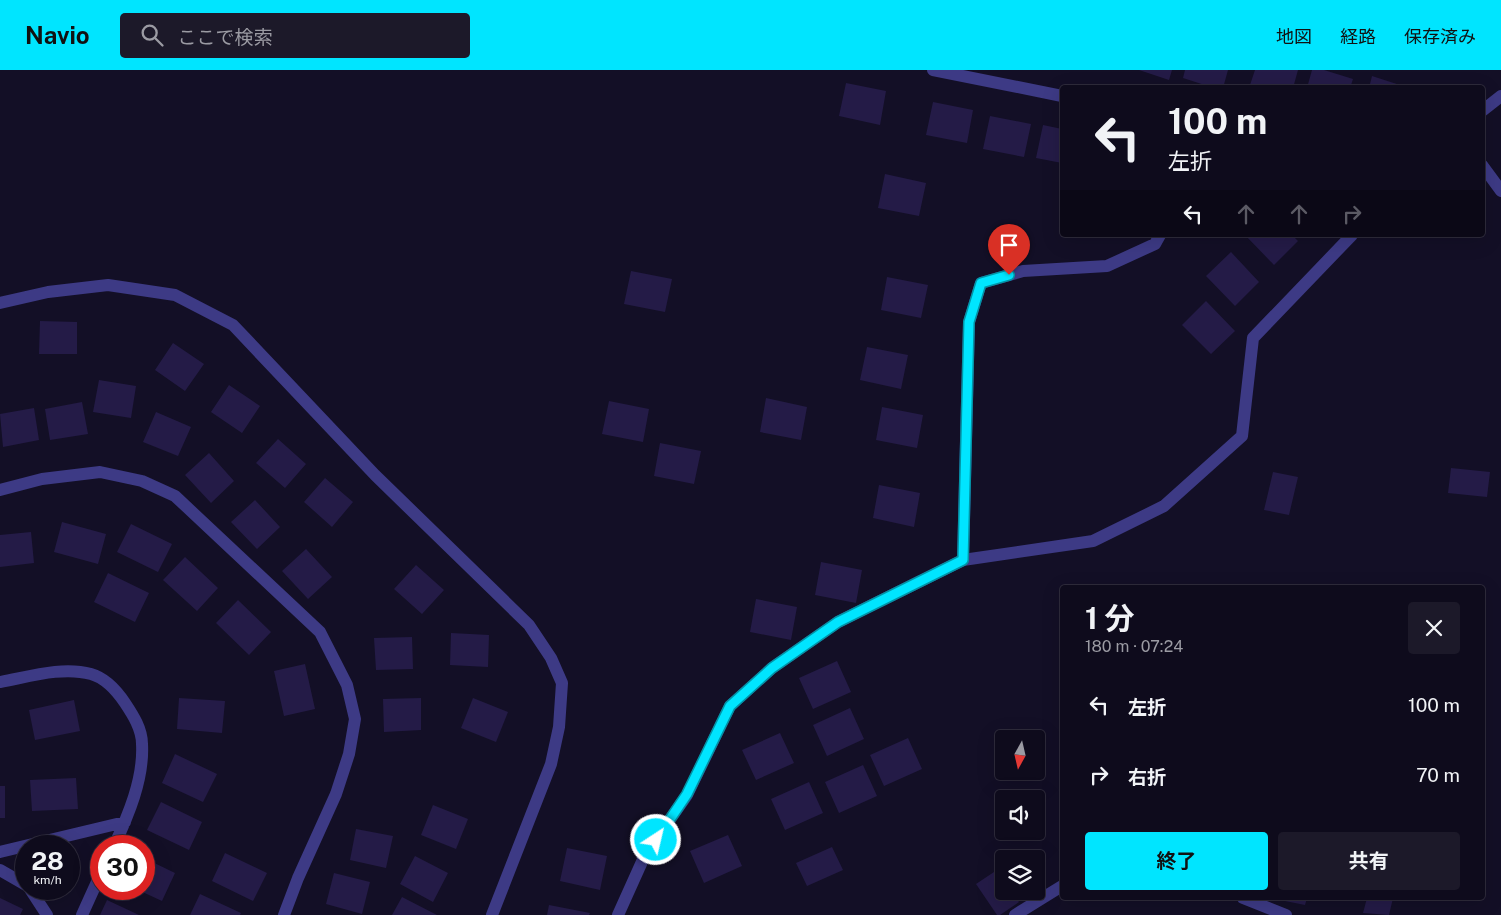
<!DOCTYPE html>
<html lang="ja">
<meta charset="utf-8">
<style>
:root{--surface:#0e0b1c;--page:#1c1929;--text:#f1f3f6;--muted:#9b9ba3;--line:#2e2b3b;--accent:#00e5ff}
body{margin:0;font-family:"Public Sans","Noto Sans JP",sans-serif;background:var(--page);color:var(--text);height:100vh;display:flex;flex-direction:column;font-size:19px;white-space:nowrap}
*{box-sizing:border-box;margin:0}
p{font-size:16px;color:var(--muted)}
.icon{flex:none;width:28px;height:28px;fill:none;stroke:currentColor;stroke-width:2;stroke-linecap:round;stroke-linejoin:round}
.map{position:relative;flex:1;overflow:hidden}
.sheet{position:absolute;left:1060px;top:515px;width:425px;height:315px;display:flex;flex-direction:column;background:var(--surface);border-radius:5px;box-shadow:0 5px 20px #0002,0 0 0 1px var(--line)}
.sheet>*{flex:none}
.top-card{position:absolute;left:1060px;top:15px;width:425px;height:152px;border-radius:5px;box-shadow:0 5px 20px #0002,0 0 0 1px var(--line);background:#0e0b1c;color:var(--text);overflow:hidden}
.needle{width:32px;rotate:188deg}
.tools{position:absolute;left:995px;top:660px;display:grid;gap:10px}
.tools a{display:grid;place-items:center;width:50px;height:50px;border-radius:5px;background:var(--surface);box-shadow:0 5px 20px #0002,0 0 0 1px var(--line);font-size:25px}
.speed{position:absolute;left:15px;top:765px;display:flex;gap:10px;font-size:25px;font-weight:700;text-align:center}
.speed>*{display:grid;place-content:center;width:65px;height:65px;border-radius:50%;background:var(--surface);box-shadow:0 5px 20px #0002,0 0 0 1px var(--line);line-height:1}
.speed small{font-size:12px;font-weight:400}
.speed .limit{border:8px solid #d22;background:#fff;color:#111}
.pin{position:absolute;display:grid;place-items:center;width:42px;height:42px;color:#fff;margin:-51px -21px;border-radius:50% 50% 50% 0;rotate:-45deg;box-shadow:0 0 5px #0007}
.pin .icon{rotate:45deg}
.me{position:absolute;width:55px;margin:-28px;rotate:35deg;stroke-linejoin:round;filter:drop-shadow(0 0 4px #0008)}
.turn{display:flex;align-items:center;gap:18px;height:105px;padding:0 25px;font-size:22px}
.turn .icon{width:65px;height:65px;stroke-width:2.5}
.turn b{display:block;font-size:35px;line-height:42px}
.lanes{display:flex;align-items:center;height:48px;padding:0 25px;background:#0003;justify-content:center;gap:25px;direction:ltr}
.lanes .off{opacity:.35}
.round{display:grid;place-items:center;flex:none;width:52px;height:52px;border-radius:5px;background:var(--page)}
.summary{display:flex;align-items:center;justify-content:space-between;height:85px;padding:0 25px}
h1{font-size:30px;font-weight:700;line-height:38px}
.button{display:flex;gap:10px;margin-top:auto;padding:10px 25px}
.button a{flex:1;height:58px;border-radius:5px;background:var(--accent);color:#111;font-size:20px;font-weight:700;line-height:58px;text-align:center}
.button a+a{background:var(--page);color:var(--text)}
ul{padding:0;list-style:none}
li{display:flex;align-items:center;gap:15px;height:70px;padding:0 25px}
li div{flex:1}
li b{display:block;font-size:19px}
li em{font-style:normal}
header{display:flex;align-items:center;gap:30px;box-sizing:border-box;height:70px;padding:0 25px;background:var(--accent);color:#111}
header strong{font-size:24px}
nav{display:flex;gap:28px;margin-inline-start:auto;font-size:18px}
.search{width:350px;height:45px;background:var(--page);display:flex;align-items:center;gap:12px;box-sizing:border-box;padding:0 18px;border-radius:5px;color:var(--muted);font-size:19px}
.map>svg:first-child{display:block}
</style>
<header>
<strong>Navio</strong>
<div class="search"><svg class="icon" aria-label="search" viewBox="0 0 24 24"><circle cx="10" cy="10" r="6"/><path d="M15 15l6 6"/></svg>ここで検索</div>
<nav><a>地図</a><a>経路</a><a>保存済み</a></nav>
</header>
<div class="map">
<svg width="1501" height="845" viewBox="0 0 1501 845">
<rect width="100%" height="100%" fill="#130f26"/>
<!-- building -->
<path fill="#241b47" d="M1139,0H1172L1169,10Z
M1185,0H1228L1223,18H1214L1183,8Z
M1255,0H1298L1293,18H1258L1250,15Z
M1312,0H1324L1353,9L1350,18H1307Z
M1372,6L1406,17V18H1369Z
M846,13L886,21L880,55L839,46Z
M933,32L973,40L967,73L926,65Z
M990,46L1031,54L1024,87L983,79Z
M1043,55L1062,59V93L1036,88Z
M885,104L926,113L919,146L878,138Z
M1245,165H1292L1298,171L1274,195Z
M1231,182L1259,212L1235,236L1206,206Z
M631,201L672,209L665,242L624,234Z
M887,207L928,215L921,248L881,240Z
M1206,231L1235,261L1211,284L1182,255Z
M40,251L77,252V284H39Z
M173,273L204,294L185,321L155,300Z
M867,277L908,285L901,319L860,310Z
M99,310L136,316L131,348L93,342Z
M229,315L260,336L242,363L211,342Z
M766,328L807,337L801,370L760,362Z
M609,331L649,339L643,372L602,364Z
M82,332L88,364L50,370L45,339Z
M882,337L923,345L917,378L876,370Z
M34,338L39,370L3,377L0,344Z
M156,342L191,357L178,386L143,372Z
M278,369L306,394L285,418L256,393Z
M660,373L701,381L694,414L654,406Z
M209,383L234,411L211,433L185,405Z
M1451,398L1490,402L1487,427L1448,423Z
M1273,402L1298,407L1289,445L1264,440Z
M325,408L353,432L332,457L304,432Z
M879,415L920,423L914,457L873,448Z
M255,430L280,457L257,479L231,452Z
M62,452L106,464L98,494L54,482Z
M131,454L172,474L158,502L117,482Z
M31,462L34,493L0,497V465Z
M306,479L332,507L308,529L282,501Z
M185,487L218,518L197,541L163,510Z
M821,492L862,500L856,533L815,525Z
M416,495L444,520L422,544L394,519Z
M108,503L149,523L135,552L94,532Z
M756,529L797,537L791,570L750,562Z
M238,530L271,562L249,585L216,553Z
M451,563L489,565L488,597L450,595Z
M412,567L413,599L376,600L374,568Z
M837,591L851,622L813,639L799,608Z
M305,594L315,639L284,646L274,601Z
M179,628L225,631L222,663L177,659Z
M421,628V660L384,662L383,629Z
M473,628L508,642L496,672L461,658Z
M74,630L80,661L35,670L29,640Z
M850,638L864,669L827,686L813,655Z
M780,663L794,693L756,710L742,680Z
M908,668L922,699L884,716L870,685Z
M175,684L217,704L203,732L162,713Z
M863,695L877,726L839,743L825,712Z
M76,708L78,739L32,741L30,710Z
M809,712L823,743L785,760L771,729Z
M0,716H5V748H0Z
M161,732L202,752L189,780L147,760Z
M433,735L468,749L456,779L421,765Z
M356,759L393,766L386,798L350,790Z
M728,765L742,796L704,813L690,781Z
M832,777L843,800L807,816L796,793Z
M567,778L607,786L600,820L560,811Z
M225,783L267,803L253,831L212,811Z
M415,786L448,803L433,832L400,814Z
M144,788L175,803L162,831L136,819H144Z
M997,800L1004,810V821H1011L1019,832L1000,845H997L976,814Z
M334,803L370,812L362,844L326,834Z
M200,824L241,843L240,845H190Z
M402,827L437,845H392Z
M0,828L23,839L20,845H0Z
M1281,828H1307L1305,835L1280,830Z
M1367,828H1393L1389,845L1363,843Z
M107,830L139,845H100Z
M549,835L590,843L589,845H547Z"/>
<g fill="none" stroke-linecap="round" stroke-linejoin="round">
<!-- street -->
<path stroke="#3d3a85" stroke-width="12" d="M933,0L1062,26
M1482,41L1501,26
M1482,95L1501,121
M0,233L48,222L108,215L175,225L233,255L375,405L529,555L551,588L562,613L559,657L551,694L492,845
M0,420L42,409L100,402L142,411L175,426L320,562L347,615L355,649L349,684L336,724L298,808L284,845
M963,490L969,252L981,213L1023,201L1107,196L1155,174L1160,165
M0,612C28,607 62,596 91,604C105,608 117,621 125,633C133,645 142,659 142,674C144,709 128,746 114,776
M0,782L125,752
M0,800L26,815
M30,819L47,845
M1243,828L1286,845
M82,845L101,803
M618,845L645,785L687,725L730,636L772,598L838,552L963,490L1093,471L1164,436L1242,366L1253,268L1352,165
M1015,845L1062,816"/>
</g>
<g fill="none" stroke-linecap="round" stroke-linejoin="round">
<!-- route casing -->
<g stroke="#0095a6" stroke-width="12">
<path id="route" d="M656,770L687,724L730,636L772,598L838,552L963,490L969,252L981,213L1009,205"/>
</g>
<!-- route -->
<use href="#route" stroke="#00e5ff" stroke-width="9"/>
</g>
</svg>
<div class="tools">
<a><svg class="needle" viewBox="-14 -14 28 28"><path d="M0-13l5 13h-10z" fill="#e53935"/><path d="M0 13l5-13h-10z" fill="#9b9ba3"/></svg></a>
<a><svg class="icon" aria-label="sound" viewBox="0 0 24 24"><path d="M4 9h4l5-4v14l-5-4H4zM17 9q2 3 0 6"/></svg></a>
<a><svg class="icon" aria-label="layers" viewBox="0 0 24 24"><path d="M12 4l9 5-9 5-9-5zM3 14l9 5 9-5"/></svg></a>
</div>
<div class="speed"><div>28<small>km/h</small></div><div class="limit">30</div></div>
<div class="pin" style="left:1009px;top:205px;background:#d93025"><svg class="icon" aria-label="arrive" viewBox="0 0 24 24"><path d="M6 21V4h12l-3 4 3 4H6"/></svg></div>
<svg class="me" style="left:656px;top:770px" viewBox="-20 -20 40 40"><circle r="17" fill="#00e5ff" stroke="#fff" stroke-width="3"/><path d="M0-11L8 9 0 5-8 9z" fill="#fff"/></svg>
<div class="top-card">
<div class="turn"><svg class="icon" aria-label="left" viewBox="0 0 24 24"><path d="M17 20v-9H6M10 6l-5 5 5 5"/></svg><div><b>100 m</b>左折</div></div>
<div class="lanes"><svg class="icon" aria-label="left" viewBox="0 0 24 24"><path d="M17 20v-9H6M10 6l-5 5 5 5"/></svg><svg class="icon off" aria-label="ahead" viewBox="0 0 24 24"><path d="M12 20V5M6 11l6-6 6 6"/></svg><svg class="icon off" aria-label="ahead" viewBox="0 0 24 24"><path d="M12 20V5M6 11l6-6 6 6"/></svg><svg class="icon off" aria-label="right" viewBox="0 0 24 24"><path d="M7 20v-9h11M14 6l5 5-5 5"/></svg></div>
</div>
<section class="sheet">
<div class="summary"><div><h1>1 分</h1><p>180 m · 07:24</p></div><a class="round"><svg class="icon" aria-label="close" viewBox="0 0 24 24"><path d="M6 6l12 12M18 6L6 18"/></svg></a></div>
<ul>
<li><svg class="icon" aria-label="left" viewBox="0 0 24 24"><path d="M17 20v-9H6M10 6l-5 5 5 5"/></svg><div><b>左折</b></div><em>100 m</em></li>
<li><svg class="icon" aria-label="right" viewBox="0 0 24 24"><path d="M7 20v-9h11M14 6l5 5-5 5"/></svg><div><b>右折</b></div><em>70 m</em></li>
</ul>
<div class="button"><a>終了</a><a>共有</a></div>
</section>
</div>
